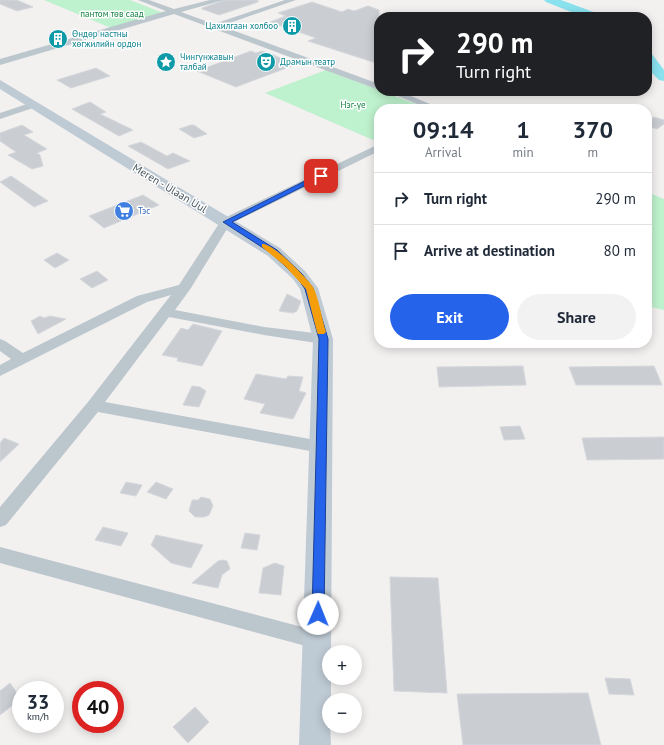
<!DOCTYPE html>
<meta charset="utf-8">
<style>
:root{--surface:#fff;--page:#f2f2f3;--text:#1f2937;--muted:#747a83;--line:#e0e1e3;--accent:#2563eb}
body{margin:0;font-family:"PT Sans",sans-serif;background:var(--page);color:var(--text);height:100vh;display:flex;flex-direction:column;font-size:15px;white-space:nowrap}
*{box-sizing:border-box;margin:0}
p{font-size:13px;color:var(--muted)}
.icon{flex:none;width:22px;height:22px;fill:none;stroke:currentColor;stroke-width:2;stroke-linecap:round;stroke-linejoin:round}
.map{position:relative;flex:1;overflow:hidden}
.side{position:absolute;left:374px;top:104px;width:278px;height:244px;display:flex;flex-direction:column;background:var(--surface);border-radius:16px;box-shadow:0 2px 10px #0003}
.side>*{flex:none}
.top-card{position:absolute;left:374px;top:12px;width:278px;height:84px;border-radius:16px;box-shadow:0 2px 10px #0003;background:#202124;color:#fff;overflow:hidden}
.tools{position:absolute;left:322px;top:645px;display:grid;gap:8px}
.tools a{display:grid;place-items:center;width:40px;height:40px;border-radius:50%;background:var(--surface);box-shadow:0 2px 10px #0003;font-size:20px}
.speed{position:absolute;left:12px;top:681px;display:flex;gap:8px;font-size:20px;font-weight:700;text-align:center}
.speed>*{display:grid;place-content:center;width:52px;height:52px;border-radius:50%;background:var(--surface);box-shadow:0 2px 10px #0003;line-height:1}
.speed small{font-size:10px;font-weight:400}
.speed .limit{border:6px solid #d22;background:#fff;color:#111}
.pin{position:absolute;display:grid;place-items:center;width:34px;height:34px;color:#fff;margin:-17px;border-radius:8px;box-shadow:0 2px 6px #0006}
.me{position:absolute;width:44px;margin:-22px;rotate:1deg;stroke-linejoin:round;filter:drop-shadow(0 0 3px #0008)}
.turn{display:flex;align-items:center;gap:14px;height:84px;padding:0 16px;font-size:18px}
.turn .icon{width:52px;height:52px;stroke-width:2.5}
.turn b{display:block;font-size:28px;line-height:34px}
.eta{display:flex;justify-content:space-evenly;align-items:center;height:68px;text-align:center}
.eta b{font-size:24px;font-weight:700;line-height:28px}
.cta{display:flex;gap:8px;margin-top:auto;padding:8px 16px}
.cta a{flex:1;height:46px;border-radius:24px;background:var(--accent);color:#fff;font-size:16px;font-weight:700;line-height:46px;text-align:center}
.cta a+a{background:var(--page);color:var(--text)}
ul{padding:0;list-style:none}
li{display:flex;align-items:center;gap:12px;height:52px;padding:0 16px;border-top:1px solid var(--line)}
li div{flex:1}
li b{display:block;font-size:15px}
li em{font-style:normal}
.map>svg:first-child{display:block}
</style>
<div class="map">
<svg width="664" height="745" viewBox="0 0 664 745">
<rect width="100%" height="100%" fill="#f3f0f0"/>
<!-- green -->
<path fill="#bef1cd" d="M44,0H130L163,13L111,28Z
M326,70L429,109H379V137L373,140L265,93Z
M647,192L664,199V310L647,306Z"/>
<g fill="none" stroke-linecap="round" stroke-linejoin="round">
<!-- river -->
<path fill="#8ae2ef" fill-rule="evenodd" d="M544,0H561L599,14L601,17H584L546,2Z
M647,53L652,54L664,70V81L659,80L647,68Z"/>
</g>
<!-- building -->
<path fill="#caced3" stroke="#d4d7dc" d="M0,0H17L33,7L17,11L0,4Z
M225,0H258V2L219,15L202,9V8Z
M312,2L342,12L348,9L354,11L368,6L379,10V64L308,41L316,38L270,22L286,16L278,13Z
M251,51L256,53L262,51L297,64L236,87L197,71Z
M96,68L110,76L71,88L57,80Z
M90,102L106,112L100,114L133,130L119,136L72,109Z
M654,117L664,120V124L657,129L647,126V122Z
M22,125L33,132L24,135L47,149L37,153L40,155L43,166L32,169L8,155L16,152L0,141V133Z
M191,125H194L207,134L194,138L179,129Z
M141,142L167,156L173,153L190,161L168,169L128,146Z
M11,176L48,201L34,207L0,182Z
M143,195L159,205L104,228L89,216Z
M57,253L69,260L55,268L44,260Z
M97,271L108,280L92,288L80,279Z
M287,294L301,301L297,311L293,313L279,311Z
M40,316L44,318L50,316L66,319L38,334L31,321Z
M193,324L222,331L202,366L177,361L178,358L162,355L181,328L188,330Z
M523,366L526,385L439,387L437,367Z
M654,366L662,385H576L569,367Z
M256,374L286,379L288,376L303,377L299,391L306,393L293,419L260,413L265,404L244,399Z
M192,386L200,387L206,391L199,407L183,405Z
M520,426L525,439L504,440L500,427Z
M664,437V459L587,460L582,438Z
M4,438L19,444L0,462V443Z
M126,482L142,485L136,496L120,493Z
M156,482L173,489L166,499L147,492Z
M201,497L210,499L213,506L209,515L204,517H195L189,511L192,500H198Z
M103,527L128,533L121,546L95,540Z
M245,533L260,535L257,550L241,548Z
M156,535L203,545L191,568L171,563L151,545Z
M223,560L227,561L230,569L222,575L218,588L192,583L218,561Z
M275,563L284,566L281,595L259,593L263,568Z
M390,577L438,578L447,693L394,691Z
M605,678L630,679L634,695L609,694Z
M10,683L21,699L0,715V691Z
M588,693L601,745H463L457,694Z
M195,707L209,722L188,743L173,727Z"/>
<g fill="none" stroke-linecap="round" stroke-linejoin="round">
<!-- street -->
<path fill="#bcc6cd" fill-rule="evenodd" d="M138,0H149L174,9L210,0H224L181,12L214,24L285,0H296L221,26L379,84V90L174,14L0,65V59L166,11Z
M386,91H399L442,109H429Z
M33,102L38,105L36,107L0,119V113Z
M379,144V151L230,224L191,288L175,310L264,327L323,334L328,336L330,339L328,342L323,344L264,335L169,317L105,402L321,441L327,443L329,447L327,451L321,453L98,412L6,525L0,527V507L88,402L171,295L147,302L0,376V365L11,359L0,351V339L5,341L23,353L137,296L179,285L222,219Z
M0,547L317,631L324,633L327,640L324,647L317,649L0,563Z"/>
<!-- secondary -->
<path fill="#becad4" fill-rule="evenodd" d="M0,80L280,248L305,271L318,288L333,339L331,652H329V678H331V700H329L331,745H299L313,339L300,289L293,279L268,256L0,89Z"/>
</g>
<!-- route -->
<path fill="#2563eb" stroke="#184099" d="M319,174L324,176L232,222L277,250L302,274L313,288L328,339L324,614L322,618L318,619L313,618L312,614L319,339L305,289L297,277L271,253L223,222Z"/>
<!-- slow -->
<path fill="#f59e0b" d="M262,244C272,242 306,277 313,287C319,298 322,320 326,332L324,334H318L317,332L306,289L285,266L262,247Z"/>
<!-- icons -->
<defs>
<g id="building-disc" transform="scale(1)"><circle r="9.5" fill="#0f9aa8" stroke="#fff"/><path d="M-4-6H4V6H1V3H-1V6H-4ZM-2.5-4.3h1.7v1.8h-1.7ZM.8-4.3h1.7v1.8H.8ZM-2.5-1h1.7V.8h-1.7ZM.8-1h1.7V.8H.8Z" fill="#fff"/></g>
<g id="sight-disc" transform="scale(1)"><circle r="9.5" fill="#0f9aa8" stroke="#fff"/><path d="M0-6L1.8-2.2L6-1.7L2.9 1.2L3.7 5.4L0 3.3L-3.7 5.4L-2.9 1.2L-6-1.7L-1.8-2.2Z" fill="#fff"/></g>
<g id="theatre-disc" transform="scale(1)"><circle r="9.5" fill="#0f9aa8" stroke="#fff"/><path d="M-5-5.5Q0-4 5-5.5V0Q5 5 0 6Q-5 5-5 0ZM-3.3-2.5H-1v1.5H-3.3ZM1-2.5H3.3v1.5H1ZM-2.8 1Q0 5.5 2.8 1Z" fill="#fff"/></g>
<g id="supermarket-disc" transform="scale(1)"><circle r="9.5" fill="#3f7fe0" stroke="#fff"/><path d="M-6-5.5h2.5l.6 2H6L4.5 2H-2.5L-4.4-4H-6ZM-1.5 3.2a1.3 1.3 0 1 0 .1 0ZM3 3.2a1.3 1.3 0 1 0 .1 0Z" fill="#fff"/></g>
</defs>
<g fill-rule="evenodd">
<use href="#building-disc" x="292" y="26"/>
<use href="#building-disc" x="58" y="39"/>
<use href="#sight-disc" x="166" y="62"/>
<use href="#theatre-disc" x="266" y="62"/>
<use href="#supermarket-disc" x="124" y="211"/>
</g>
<g text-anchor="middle" stroke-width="3" stroke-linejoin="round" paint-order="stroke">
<!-- far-park labels -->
<g font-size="9" fill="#158343" stroke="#fff">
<text x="112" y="17">пантом төв саад</text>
<text x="353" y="108">Нэг-үе</text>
</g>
<!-- far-culture labels -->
<g font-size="9" fill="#0d838f" stroke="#fff" text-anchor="start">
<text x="278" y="29" text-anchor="end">Цахилгаан холбоо</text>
<text x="72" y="37">Өндөр настны<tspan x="72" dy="10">хөгжилийн ордон</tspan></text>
<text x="180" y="60">Чингүнжавын<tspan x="180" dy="10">талбай</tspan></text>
<text x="280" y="65">Драмын театр</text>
</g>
<!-- far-shop labels -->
<g font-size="9" fill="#366cbe" stroke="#fff" text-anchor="start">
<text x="138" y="214">Тэс</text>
</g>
<!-- street labels -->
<g font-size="11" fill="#48565e" stroke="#fff">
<text transform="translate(170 188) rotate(31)" y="4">Meren - Ulaan Uul</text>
</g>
</g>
</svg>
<div class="tools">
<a>+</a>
<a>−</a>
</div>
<div class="speed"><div>33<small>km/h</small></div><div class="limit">40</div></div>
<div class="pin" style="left:321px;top:176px;background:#d93025"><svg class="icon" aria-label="arrive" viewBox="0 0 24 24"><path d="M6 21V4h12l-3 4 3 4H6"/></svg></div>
<svg class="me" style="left:318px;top:614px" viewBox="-20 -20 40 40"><circle r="19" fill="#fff"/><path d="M0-13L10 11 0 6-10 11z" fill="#2563eb"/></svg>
<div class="top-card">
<div class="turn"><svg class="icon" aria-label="right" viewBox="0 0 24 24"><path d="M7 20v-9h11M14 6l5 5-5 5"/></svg><div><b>290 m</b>Turn right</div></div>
</div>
<section class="side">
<div class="eta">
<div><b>09:14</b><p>Arrival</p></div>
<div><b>1</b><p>min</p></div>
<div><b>370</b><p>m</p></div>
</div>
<ul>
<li><svg class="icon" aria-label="right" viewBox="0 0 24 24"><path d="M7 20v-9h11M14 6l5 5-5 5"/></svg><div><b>Turn right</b></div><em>290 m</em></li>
<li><svg class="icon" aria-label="arrive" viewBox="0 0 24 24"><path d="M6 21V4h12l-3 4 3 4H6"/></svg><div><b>Arrive at destination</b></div><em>80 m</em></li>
</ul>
<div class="cta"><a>Exit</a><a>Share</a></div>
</section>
</div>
